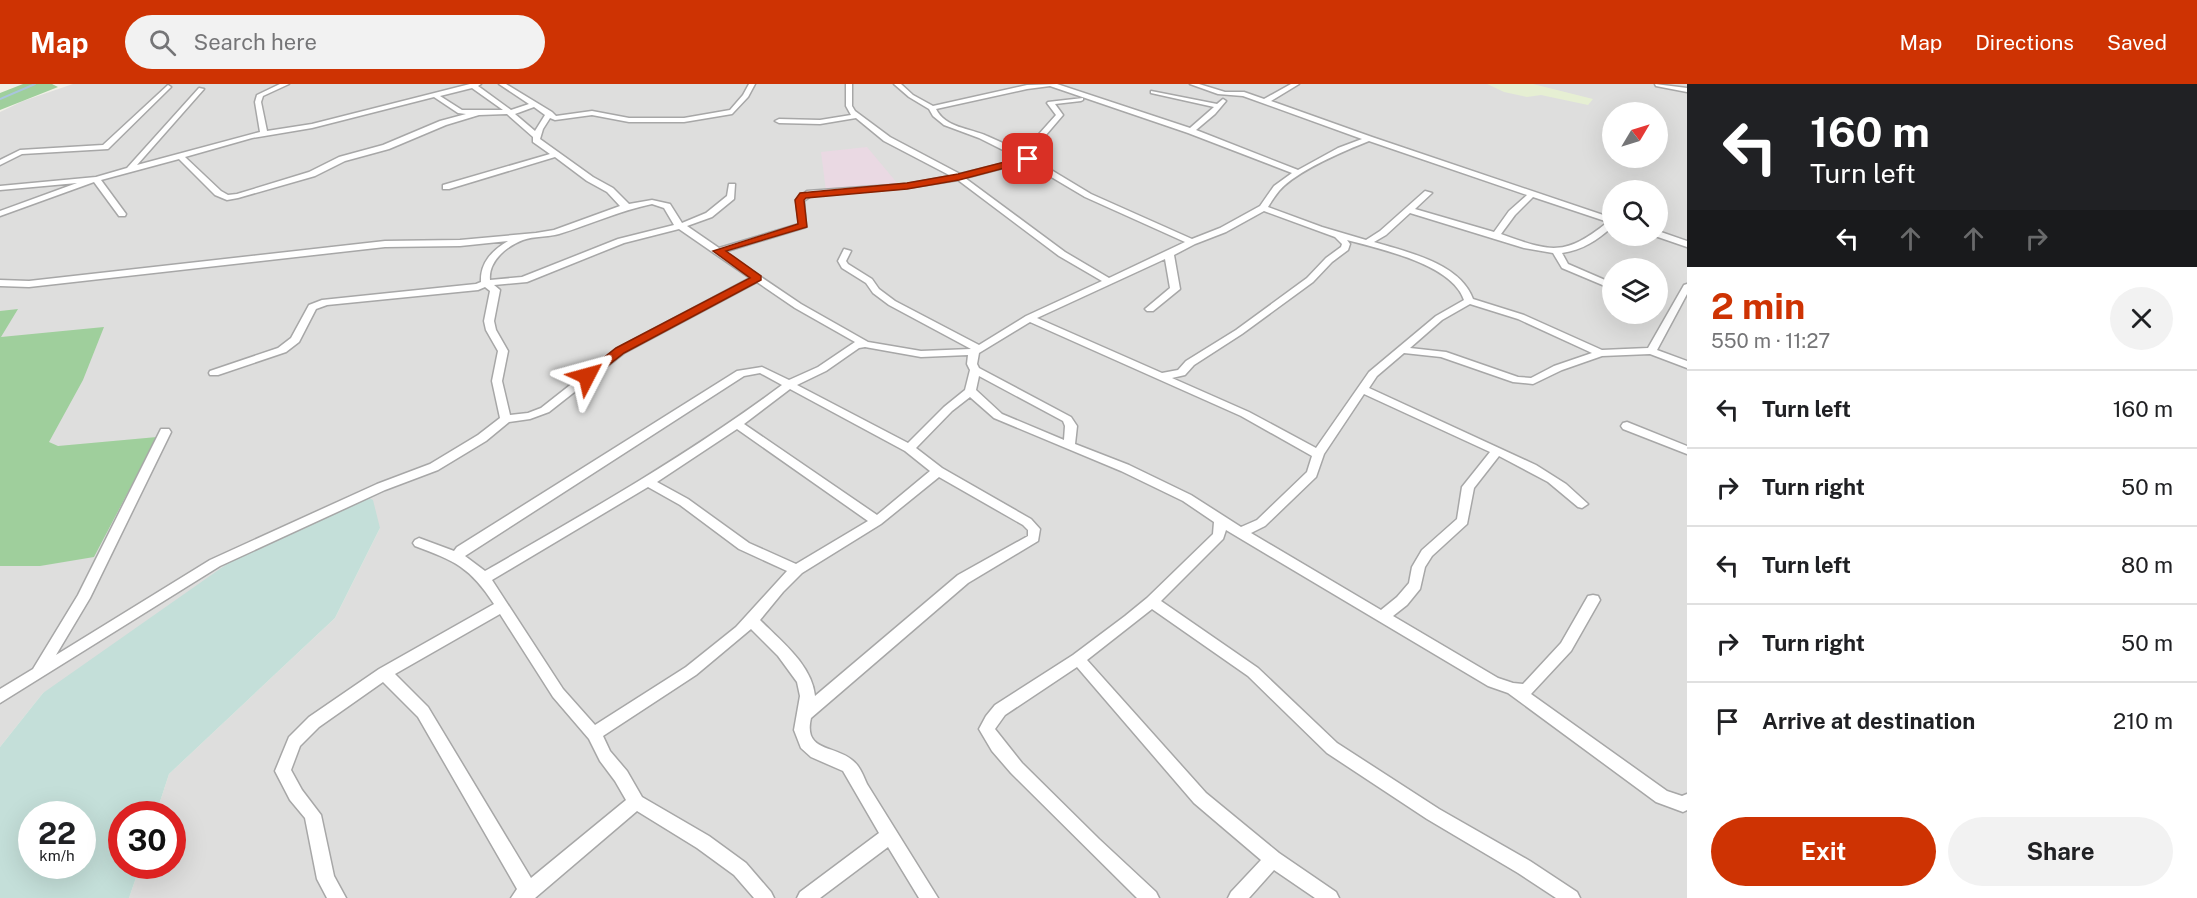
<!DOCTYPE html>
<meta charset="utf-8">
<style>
:root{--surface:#fff;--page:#f2f2f2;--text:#202124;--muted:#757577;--line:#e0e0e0;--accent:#ce3303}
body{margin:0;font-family:"Public Sans",sans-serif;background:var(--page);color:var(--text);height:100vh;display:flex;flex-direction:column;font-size:22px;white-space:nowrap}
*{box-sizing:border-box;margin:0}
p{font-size:20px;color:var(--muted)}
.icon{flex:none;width:33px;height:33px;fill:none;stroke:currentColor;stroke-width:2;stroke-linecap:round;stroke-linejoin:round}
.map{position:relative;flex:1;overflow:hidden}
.panel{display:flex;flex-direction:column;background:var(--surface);width:510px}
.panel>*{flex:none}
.hud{background:#202124;color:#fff;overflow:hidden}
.needle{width:39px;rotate:52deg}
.fabs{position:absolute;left:1602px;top:18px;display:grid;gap:12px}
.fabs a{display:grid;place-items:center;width:66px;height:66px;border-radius:50%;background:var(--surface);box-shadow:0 6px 24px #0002;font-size:30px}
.speed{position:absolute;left:18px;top:717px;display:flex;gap:12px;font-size:30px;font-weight:700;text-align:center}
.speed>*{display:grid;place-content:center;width:78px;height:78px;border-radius:50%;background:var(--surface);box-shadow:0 6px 24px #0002;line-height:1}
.speed small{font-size:15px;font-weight:400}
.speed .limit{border:9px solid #d22;background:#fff;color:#111}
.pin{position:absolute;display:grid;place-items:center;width:51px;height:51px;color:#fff;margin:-26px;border-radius:12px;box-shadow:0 3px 9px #0006}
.me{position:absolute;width:66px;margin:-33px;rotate:51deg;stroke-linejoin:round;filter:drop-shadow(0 0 4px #0008)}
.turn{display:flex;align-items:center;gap:21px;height:126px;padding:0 24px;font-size:27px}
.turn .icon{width:78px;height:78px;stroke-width:2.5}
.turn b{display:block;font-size:42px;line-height:51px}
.lanes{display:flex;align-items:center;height:57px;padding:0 24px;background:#0003;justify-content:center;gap:30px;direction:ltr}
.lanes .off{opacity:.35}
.round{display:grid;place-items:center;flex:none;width:63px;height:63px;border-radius:32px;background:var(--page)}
.headline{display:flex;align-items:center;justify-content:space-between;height:102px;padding:0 24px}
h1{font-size:36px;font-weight:700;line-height:45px;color:var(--accent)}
.action{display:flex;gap:12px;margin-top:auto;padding:12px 24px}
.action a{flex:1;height:69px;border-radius:36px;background:var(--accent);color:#fff;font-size:24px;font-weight:700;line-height:69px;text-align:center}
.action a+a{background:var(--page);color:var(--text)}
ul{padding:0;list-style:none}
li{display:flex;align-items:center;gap:18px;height:78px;padding:0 24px;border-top:2px solid var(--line)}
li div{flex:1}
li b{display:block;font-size:22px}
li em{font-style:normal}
header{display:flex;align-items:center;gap:36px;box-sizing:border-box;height:84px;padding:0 30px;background:var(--accent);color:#fff}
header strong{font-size:28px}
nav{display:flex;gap:33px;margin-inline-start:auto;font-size:21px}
.search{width:420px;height:54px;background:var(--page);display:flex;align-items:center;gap:15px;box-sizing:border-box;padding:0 21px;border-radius:33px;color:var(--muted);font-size:22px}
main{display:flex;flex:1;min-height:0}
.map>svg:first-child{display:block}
</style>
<header>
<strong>Map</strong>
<div class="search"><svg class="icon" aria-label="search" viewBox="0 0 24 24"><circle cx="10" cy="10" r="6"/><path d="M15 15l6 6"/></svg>Search here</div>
<nav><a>Map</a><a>Directions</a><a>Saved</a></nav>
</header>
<main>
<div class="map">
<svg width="1687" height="814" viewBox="0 0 1687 814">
<rect width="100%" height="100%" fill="#f1f0e7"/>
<!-- residential -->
<path fill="#dededd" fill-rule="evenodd" d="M73,0H1687V814H129L140,782H172V730H156L169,690L335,534L380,444L43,609L0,663V28L23,17ZM1612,28H1658V74H1612ZM1612,106H1658V152H1612ZM1612,184H1658V230H1612Z"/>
<!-- industrial -->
<path fill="#ead9e3" d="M867,63L898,100L826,107L821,68Z"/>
<!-- farmland -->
<path fill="#e6efd3" d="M1487,0H1533L1593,15L1588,21L1541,11L1527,13L1504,8Z"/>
<!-- forest -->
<path fill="#9fcf9c" d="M23,0H52L58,3L0,26V9Z
M18,225L1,253L104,243L83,296L49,358L58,362L157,353L94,473L40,482H0V227Z"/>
<!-- wetland -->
<path fill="#c4dfd9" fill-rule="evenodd" d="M364,411L373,416L380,444L335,534L169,690L156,730H122V782H140L129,814H0V663L43,609L254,461ZM32,730H82V782H32Z"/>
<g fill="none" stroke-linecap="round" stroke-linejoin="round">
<!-- stream -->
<path stroke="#a8c5dd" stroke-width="2" d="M0,15L35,0"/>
<!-- minor casing -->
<g stroke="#a7a7a7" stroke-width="3">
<path id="minor" d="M280,0H289L263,12L261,18L267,47L312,40L470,0H481L478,2L511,26L529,20L499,0H506L552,28L556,32L592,27L629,34H684L730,26L743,11L749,0H755L748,13L732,30L684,38H629L592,31L555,36L550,34L543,45L540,55L593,93L613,104L629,120L652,116L670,120L682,139L706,129L727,112L729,100H735L734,115L712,133L687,142L719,164L799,140L796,116L807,107L907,100L951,92L884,57L856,34L820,40L779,39L775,37L779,35L820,36L851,31L846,22V0H852V22L855,27L890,53L960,90L1021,75L979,54L944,41L933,32L929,25L909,13L894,0H901L913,11L933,22L1027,1L1057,0L1190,44L1214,23L1151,9V7L1217,20L1223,15L1226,17L1215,30L1196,46L1298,86L1338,64L1362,55L1243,12L1218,10L1190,0H1199L1225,8H1244L1264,15L1291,0H1299L1271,17L1372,53L1612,134V143C1597,156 1583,166 1562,169L1568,180L1612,199V205L1562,184L1553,169L1524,164L1410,129L1386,151L1374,158C1407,168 1460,179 1473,215L1524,231L1602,266L1648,264L1684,201L1687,200V210L1657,266L1687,277V284L1650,270L1602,272L1562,286L1533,300L1513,298L1441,273L1404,269L1377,292L1369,304L1536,381L1566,400L1588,420L1582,424L1578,423L1548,398L1499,372L1474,404L1467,440L1432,472L1425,483L1420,505L1407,521L1393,532L1498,594L1513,599L1523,600L1561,559L1588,512L1593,511L1598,512L1600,516L1571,567L1531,610L1667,707L1682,712L1687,710V726L1683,728L1656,718L1508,609L1488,602L1226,446L1223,455L1161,517L1258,584L1337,659L1439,725L1530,777L1577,808L1580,814H1556L1518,789L1427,735L1327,669L1248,592L1152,525L1087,576L1206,709L1279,769L1336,808L1339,814H1315L1274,786L1249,814H1228L1231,808L1261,776L1194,719L1077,583L1005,631L995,645L1022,679L1099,755L1156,808L1159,814H1137L1011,689L992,667L979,645L986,632L995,621L1073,571L1125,532L1147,514L1213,450L1214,438L1183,417L1121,387L994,334L970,313L952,327L916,364L942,384L1031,435L1040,445L1038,457L968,499L811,634C803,668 834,661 852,676C860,682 863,691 867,700L938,814H919L888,763L820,814H797L800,808L879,749L843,687L811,673L801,664L794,646L800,612L797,598L778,572L751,545L696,591L603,652L610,667L627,687L642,713L709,752L746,779L771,808L774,814H754L734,791L697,764L637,727L535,814H511L517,805L418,633L383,598L319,643L300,662L291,686L302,706L321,731L334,792L346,814H327L317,795L305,734L290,716L275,687L289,653L309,633L379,585L494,520C470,483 455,477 415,462L413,459L415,456L419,454L454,467L457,463L737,287L762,283L789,296L818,283L855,258L795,224L757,198L624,269L549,328L530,335L509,338L486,357L438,386L385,406L220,482L0,619V605L33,585L78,511L161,345H169L171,348L90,514L56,571L210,476L377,400L430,380L478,351L500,334L492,297L498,267L486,246L484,237L490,207L485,203L478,206L327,221L316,225L299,258L286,268L218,291H210L209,289L210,287L278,264L291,254L309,221L322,216L476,200L481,198C480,178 493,166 508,157L460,162L385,163L29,203L0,202V196L29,197L385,157L460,156L536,149L554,146L620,122L607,108L587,97L555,73L449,105H443V101L550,70L533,58V53L507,30L479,31L446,41L389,65L345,77L315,92L238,114L227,116L215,111L179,75L101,96L126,130L125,132H119L94,98L0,132V127L77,99L0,106V102L96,93L127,84L199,4L204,5L137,81L260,48L255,18L257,11ZM1050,2L1188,49L1292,89L1274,102L1260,122L1220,144L1192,155L1091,110L1028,72L1063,31L1055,20L1081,17L1083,16V14L1048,18L1047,19L1056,31L1022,69C1011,63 999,57 987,52C970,44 945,44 936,25L1027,5ZM472,4L503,26H462L440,12ZM434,13L458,29L466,30L440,37L383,61L339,73L309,88L237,110L228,111L221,107L185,73L252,54L312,44ZM534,23L545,31L535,47L515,30ZM1369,57L1527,111L1509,127L1494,148L1415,125L1432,109L1425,107L1380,147L1366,156L1322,143L1268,123C1271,118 1275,112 1279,107C1296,87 1344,67 1369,57ZM1026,78L1085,113L1185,158L1109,194L1065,168L965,94ZM958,96L1059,172L1102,197L1026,232L979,261L895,217L879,205L872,195L848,180L846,177L851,167L844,165L838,177L842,184L866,199L873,209L889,221L971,265L921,267L868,258L801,220L724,168L806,143L804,117L812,111L907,104ZM1533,113L1608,138C1564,173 1551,168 1501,150L1515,131ZM652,120L664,124L674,141L618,155L522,193L490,196C488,177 507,162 523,156C534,152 548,153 559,150C592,140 618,127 652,120ZM1264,127L1335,153L1342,160L1341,163L1326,174L1307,194L1236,246L1186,277L1178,286L1162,289L1037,234L1165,175L1170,204L1145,225L1147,227H1153L1180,205L1174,171L1195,160L1226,148ZM679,145L750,194L616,265L541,324L528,329L510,331L502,297L508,267L496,246L494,237L500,206L494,201L527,198L624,159ZM1347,156C1380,165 1452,180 1464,216L1436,232L1369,288L1316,364L1249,328L1172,294L1185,291L1194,281L1242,250L1313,198L1332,178L1348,166L1350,160ZM1470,220L1518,235L1592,269L1554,282L1531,294L1518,293L1446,268L1410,264L1442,236ZM1030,238L1241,332L1312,372L1307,388L1257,436L1241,443L1191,411L1129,381L1075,360L1077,342L1071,333L979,284L977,280L979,269ZM865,263L921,273L968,271L967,280L970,286L965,306L944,323L908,359L797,301L826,287L859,264ZM760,289L782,301C688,371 586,429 485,487L465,472L744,292ZM979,292L1063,337L1065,342L1064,356L1002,330L976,306ZM790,305L905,367L930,387L877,431L744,340ZM1364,310L1490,368L1462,403L1457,435L1422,466L1412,483L1409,499L1397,513L1381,526L1251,449L1265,442L1316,393L1324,370ZM737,345L868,437L796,480L749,459L688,415L657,398ZM939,393L1023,441L1028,446V452L958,491L815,612C812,581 781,557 760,536L783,508L802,489L881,440ZM648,403L680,421L739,465L787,487L736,543L686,583L595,641L563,605L492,496ZM500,530L553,613L589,655L600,677L615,697L626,716L531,794L428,623L395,590Z
M168,1L171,3L170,4L108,65L22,70L0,81V76L20,66L103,61Z
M1658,147L1687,157V163L1655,152H1658Z
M1627,338L1687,362V370L1623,345L1621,342L1623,339Z"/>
</g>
<!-- tertiary casing -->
<g stroke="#a7a7a7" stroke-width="3">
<path id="tertiary" d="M1655,0L1687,4V8L1656,2Z"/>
</g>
<!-- minor -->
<use href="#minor" fill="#fff" fill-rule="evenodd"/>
<!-- tertiary -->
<use href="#tertiary" fill="#fff" fill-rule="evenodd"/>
</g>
<!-- route -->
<path fill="#ce3303" stroke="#862102" stroke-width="1.5" d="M1028,72L1032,75L1031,77L959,96L907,105L806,114L804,116L807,143L726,167L761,192V196L624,269L591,295L587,296L581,292L616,264L750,194L713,167L798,140L795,116L800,109L907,99L958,90Z"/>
</svg>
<div class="fabs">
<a><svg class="needle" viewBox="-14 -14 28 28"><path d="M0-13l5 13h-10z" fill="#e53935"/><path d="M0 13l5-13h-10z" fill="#757577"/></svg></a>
<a><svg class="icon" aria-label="search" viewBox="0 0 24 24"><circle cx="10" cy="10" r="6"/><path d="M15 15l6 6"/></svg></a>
<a><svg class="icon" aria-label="layers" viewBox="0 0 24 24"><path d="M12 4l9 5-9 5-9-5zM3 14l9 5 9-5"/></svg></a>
</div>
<div class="speed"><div>22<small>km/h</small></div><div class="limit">30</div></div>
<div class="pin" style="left:1028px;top:75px;background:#d93025"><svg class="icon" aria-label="arrive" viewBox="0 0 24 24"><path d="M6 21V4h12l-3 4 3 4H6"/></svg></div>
<svg class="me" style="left:587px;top:292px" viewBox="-20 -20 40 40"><path d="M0-17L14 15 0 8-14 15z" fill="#ce3303" stroke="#fff" stroke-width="4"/></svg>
</div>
<section class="panel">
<div class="hud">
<div class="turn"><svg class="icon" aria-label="left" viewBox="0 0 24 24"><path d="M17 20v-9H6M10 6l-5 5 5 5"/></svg><div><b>160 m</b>Turn left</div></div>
<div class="lanes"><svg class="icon" aria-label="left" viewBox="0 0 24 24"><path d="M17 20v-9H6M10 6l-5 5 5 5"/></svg><svg class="icon off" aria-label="ahead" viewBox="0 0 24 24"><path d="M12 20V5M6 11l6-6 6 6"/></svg><svg class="icon off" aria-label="ahead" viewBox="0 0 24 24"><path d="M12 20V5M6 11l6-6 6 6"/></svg><svg class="icon off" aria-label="right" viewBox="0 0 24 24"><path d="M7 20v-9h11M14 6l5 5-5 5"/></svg></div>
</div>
<div class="headline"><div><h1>2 min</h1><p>550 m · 11:27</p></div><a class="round"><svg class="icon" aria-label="close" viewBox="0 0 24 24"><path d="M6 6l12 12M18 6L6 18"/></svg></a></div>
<ul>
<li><svg class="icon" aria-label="left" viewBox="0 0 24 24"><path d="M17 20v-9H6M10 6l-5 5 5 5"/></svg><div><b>Turn left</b></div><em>160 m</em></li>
<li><svg class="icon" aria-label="right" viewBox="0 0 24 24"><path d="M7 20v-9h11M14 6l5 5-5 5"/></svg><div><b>Turn right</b></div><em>50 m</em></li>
<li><svg class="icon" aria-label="left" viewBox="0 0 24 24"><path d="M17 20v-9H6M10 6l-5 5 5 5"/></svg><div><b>Turn left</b></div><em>80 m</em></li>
<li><svg class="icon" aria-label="right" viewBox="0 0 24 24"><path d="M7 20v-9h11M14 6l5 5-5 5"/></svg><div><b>Turn right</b></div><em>50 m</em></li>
<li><svg class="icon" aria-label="arrive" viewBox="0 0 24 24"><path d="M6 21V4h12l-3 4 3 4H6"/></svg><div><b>Arrive at destination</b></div><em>210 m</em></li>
</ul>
<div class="action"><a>Exit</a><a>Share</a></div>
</section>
</main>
